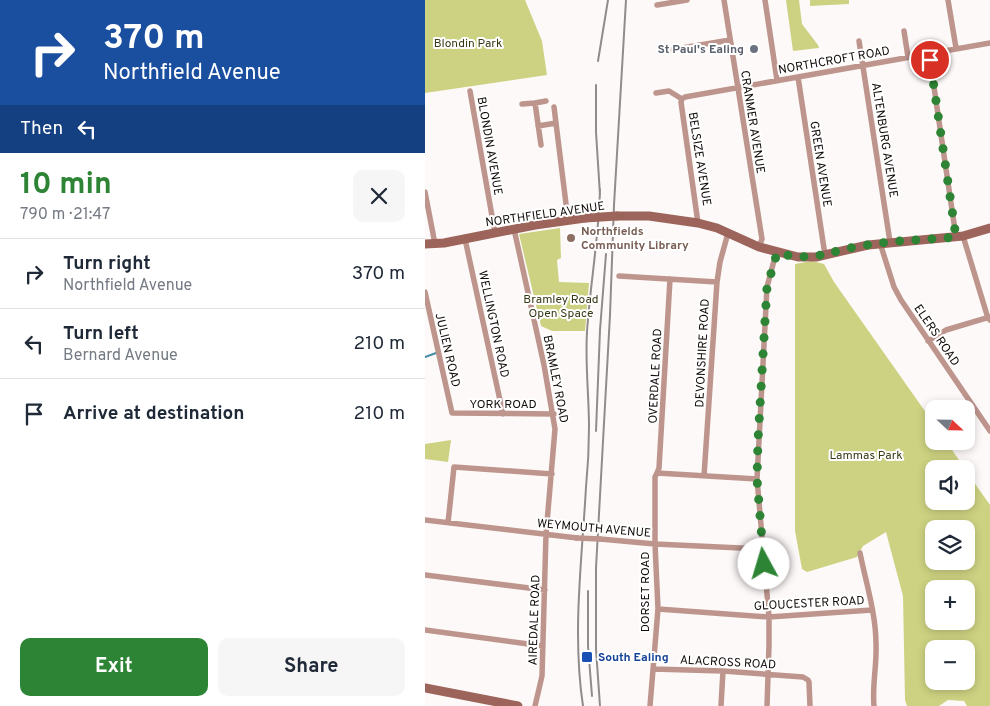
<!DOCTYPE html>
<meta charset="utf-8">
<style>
:root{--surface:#fff;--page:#f6f6f7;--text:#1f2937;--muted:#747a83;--line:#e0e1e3;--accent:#2c8434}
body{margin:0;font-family:Overpass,sans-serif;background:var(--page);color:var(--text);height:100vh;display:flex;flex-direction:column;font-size:19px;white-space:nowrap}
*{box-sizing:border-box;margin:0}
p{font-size:16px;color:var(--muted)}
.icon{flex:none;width:28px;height:28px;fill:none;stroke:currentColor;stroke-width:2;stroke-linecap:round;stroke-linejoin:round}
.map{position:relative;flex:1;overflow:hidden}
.details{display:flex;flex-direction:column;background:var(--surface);width:425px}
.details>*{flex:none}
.hud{background:#1a4fa0;color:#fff;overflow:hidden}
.needle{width:32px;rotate:112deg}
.tools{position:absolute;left:500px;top:400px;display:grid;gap:10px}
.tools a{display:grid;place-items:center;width:50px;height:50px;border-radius:10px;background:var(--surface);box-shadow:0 2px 8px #0003;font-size:25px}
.pin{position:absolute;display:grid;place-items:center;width:42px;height:42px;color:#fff;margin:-21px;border:2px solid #fff;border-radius:50%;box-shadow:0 1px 5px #0007}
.me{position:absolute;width:55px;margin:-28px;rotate:354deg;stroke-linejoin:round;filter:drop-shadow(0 0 4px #0008)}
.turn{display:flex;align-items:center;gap:18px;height:105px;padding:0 20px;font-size:22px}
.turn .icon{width:65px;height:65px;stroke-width:2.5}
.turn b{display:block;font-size:35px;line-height:42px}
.then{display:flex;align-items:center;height:48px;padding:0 20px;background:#0003;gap:10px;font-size:19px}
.round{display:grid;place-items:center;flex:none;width:52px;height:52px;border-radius:10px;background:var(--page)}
.headline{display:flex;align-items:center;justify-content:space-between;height:85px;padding:0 20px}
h1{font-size:30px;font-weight:700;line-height:38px;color:var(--accent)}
.button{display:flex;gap:10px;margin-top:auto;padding:10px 20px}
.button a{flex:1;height:58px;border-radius:10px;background:var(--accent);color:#fff;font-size:20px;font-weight:700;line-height:58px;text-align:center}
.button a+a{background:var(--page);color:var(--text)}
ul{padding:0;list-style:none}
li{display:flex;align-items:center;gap:15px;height:70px;padding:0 20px;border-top:1px solid var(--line)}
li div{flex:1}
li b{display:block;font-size:19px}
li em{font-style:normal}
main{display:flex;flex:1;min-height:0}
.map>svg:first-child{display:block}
</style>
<main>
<section class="details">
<div class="hud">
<div class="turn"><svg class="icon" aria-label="right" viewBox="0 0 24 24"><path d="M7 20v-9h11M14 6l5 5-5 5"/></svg><div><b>370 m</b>Northfield Avenue</div></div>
<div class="then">Then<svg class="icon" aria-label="left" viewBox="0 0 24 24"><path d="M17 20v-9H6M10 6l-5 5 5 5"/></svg></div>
</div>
<div class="headline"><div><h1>10 min</h1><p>790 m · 21:47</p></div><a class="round"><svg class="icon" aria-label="close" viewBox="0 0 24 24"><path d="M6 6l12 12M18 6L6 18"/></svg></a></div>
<ul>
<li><svg class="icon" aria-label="right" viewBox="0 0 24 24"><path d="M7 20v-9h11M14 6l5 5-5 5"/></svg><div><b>Turn right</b><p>Northfield Avenue</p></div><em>370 m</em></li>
<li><svg class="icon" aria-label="left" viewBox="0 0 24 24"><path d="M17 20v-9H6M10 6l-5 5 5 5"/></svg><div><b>Turn left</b><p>Bernard Avenue</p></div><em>210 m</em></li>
<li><svg class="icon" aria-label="arrive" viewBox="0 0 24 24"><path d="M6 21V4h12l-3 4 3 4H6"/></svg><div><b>Arrive at destination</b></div><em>210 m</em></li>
</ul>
<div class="button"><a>Exit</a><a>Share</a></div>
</section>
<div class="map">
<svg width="565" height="706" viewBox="0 0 565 706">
<rect width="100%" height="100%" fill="#fdf9f8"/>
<!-- green -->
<path fill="#cdd282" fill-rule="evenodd" d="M0,0H100L117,41L122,75L0,93Z
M361,0H374L377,24L393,45L394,48L368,51Z
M385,0H424V4L385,6Z
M135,228L136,258L132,260L134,282L164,283L160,331H127L116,326L94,234Z
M387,261L399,264L409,282L509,424V441H521L540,469H509V501H541V471L565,505V706H542L539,701L523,700L514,706H482L480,700L478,596L461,532L438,546L432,557L382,572L377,569L370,531V264ZM509,529H541V561H509ZM509,589H541V621H509ZM509,649H541V681H509Z
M26,440L23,462L0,459V444Z"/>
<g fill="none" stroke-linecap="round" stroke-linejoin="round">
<!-- stream -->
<path stroke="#458da6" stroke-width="2" d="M0,357L11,353"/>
<!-- minor -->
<path stroke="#bd958d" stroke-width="5.5" d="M299,0L337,239L334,247
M340,0L352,80
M523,0L531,48
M232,5L262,0
M479,31L483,57
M434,41L465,242
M239,51L305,40
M504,53L531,237
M373,77L400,255
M45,91L70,233
M231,93L244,91L257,99
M257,99L260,97L565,43
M257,99L256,102L273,223
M110,103L121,101
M97,104L110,103L116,145
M129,107L143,220
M113,126L131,123
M0,192L10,244
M89,229L119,365L130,429L121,534L117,676L110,706
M538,236L562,315L565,320
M40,239L78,414
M455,243L469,287L476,300L565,431
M194,276L292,282
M0,292L27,413L129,414
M503,341L521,330L565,317
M232,473L234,468L245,279
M279,476L292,282L295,262L303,233
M0,520L152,538
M23,523L29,467L127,474
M175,539L230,544L337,549
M435,553C441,583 451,614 451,644C452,665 447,685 449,706
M0,575L120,590
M233,609L344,617L447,610
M0,630L118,646
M228,669L298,671L378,677L383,680L384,682L385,706
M225,706L233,609L230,544V477L232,473L332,479
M296,706L298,671
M342,706L344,645V617L332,479L342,287L351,253"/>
<!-- secondary -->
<path stroke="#9c645a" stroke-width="9" d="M192,216H224L273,223L292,228L334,247L373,257H391L443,245L538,236L565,228
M0,244L19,243L110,225L160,218
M0,688L93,706"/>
<!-- rail -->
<path stroke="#918c8a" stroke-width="2" d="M173,61L183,0
M171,85V132L175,195
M171,431L175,330L181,254
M163,591V646L167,696
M158,706C147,633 157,560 161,487C163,467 164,447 164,427C164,395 160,364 162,332C165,285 174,237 175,189
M175,706L171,649V568L185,315L189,205L201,0"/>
<!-- minor-bridge -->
<path stroke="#bd958d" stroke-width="5.5" d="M152,538L175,539"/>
<!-- secondary-bridge -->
<path stroke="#9c645a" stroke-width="9" d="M160,218L192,216"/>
</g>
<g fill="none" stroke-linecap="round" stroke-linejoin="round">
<!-- route -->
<path stroke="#2c8434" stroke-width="9" stroke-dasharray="0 16.2" d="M339,564L332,479L333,440L342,287L352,253C391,263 405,250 442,245C471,240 501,240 531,237L505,60"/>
</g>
<!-- markers -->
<circle fill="#6b7280" stroke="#fff" stroke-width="2" cx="329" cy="49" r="5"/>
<circle fill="#8d6e63" stroke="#fff" stroke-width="2" cx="146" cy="238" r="5"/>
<rect fill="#1a4fb4" stroke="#fff" stroke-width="2" x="156" y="651" width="12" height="12" rx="2.5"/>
<g text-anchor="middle" stroke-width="4" stroke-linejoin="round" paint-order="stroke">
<!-- park labels -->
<g font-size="12" fill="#383a15" stroke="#fff">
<text x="43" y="47">Blondin Park</text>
<text x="136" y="303">Bramley Road<tspan x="136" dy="14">Open Space</tspan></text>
<text x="441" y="459">Lammas Park</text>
</g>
<!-- worship labels -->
<g font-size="12" font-weight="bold" fill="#5b616d" stroke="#fff" text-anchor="end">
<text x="319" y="53">St Paul's Ealing</text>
</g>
<!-- street labels -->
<g font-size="12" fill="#110b09" stroke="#fff">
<text transform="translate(409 60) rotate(-10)" y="4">NORTHCROFT ROAD</text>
<text transform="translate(328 122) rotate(81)" y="4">CRANMER AVENUE</text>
<text transform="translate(460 140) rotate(81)" y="4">ALTENBURG AVENUE</text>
<text transform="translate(65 146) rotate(80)" y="4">BLONDIN AVENUE</text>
<text transform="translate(275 159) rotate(81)" y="4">BELSIZE AVENUE</text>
<text transform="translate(396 164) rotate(81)" y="4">GREEN AVENUE</text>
<text transform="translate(120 214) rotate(-8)" y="4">NORTHFIELD AVENUE</text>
<text transform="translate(69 324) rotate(78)" y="4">WELLINGTON ROAD</text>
<text transform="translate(512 335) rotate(56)" y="4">ELERS ROAD</text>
<text transform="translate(23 350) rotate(77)" y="4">JULIEN ROAD</text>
<text transform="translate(277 353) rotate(-87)" y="4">DEVONSHIRE ROAD</text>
<text transform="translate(230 376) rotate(-87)" y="4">OVERDALE ROAD</text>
<text transform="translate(131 379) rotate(79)" y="4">BRAMLEY ROAD</text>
<text x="78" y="408">YORK ROAD</text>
<text transform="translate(169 528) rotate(5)" y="4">WEYMOUTH AVENUE</text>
<text transform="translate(220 592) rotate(-90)" y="4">DORSET ROAD</text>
<text transform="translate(384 603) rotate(-3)" y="4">GLOUCESTER ROAD</text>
<text transform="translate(109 620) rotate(-88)" y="4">AIREDALE ROAD</text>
<text transform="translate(303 662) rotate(3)" y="4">ALACROSS ROAD</text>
</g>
<!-- education labels -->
<g font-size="12" font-weight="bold" fill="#785e54" stroke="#fff" text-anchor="start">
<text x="156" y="235">Northfields<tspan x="156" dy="14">Community Library</tspan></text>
</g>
<!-- transit labels -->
<g font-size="12" font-weight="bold" fill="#164399" stroke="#fff" text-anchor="start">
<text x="173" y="661">South Ealing</text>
</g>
</g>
</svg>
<div class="tools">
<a><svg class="needle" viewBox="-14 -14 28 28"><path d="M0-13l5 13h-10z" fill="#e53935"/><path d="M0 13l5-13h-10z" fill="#747a83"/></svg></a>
<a><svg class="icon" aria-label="sound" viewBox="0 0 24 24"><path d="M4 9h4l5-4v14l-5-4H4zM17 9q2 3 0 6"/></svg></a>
<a><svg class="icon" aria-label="layers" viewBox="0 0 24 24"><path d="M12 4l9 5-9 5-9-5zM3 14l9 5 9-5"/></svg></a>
<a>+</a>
<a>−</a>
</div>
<div class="pin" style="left:505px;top:60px;background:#d93025"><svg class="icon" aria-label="arrive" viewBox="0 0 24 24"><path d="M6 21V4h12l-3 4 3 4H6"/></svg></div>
<svg class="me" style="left:339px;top:564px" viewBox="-20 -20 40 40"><circle r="19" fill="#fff"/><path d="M0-13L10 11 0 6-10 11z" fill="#2c8434"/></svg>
</div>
</main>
